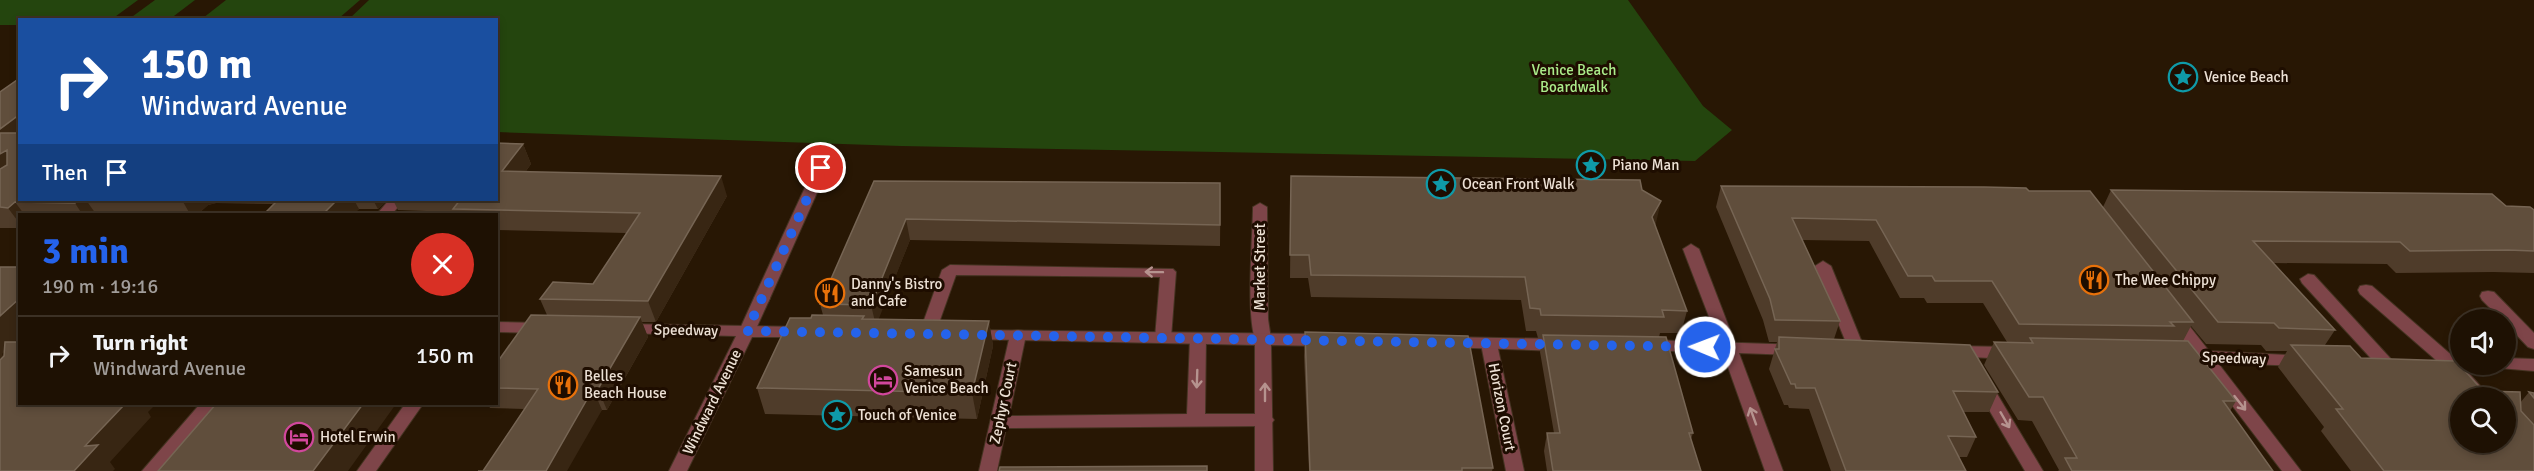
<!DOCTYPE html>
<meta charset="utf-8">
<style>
:root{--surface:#1e1103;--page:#2b1f12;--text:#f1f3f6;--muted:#a19d9a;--line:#3c3125;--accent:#2563eb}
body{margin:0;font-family:Signika,sans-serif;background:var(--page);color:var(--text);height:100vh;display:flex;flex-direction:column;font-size:22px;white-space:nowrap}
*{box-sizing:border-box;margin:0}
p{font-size:20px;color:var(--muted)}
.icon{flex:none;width:33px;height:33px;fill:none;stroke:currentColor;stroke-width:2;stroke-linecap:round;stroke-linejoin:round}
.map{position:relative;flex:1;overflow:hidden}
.details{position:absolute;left:18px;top:213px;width:480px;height:192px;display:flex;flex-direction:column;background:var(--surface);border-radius:0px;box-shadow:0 3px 9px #0003,0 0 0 2px var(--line)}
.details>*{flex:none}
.hud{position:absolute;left:18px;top:18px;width:480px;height:183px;border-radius:0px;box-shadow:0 3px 9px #0003,0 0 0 2px var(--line);background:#1a4fa0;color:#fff;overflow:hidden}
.tools{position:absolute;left:2450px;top:309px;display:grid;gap:12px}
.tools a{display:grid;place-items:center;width:66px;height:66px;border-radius:50%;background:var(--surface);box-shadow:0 3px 9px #0003,0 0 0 2px var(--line);font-size:30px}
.pin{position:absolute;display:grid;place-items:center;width:51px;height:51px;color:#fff;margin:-26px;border:3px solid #fff;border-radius:50%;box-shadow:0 2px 6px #0007}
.me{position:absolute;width:66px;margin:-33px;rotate:271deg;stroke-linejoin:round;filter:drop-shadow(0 0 4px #0008)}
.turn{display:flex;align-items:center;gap:21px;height:126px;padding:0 24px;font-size:27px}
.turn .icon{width:78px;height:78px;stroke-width:2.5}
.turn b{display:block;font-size:42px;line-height:51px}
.then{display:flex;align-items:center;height:57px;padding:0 24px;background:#0003;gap:12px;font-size:22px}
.round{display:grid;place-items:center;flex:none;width:63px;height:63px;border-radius:32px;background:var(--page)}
.overview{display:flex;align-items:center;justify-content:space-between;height:102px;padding:0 24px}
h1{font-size:36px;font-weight:700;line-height:45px;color:var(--accent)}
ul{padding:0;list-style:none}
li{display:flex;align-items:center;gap:18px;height:78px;padding:0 24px;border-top:2px solid var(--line)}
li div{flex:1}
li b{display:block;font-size:22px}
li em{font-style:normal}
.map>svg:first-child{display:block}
</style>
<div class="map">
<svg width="2534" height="471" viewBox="0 0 2534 471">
<rect width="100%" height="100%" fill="#281704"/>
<!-- green -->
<path fill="#24450e" d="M0,0H138L112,19L20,20L19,25H0Z
M155,0H195L170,19H129Z
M226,0H360L338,19L203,18Z
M369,0H1628L1703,106L1732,130L1695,161L901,146L497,132L496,20L349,19Z"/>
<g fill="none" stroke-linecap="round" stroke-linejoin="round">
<!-- lane casing -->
<g stroke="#443321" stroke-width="2">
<path id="lane" d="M1260,203L1267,207L1268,319L1271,339L1269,343H1257C1245,323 1253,234 1253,207Z
M1691,244L1699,249L1737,348L1735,352H1723L1721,348L1683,249Z
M1823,261L1831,266L1865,350L1863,354H1851L1849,350L1815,266Z
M950,265L1173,269L1176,272L1171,338L1169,342H1157L1155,338L1160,277L956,275L935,334L933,338H921L919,334L942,270Z
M2308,274L2314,275L2390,358L2392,362L2390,366H2378L2302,283L2300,279Z
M2366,285L2372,286L2456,359L2491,398H2472L2444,367L2360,294L2358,290L2360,286Z
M2488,291L2494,292L2534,333V349L2528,347L2505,323V320H2502L2482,300L2480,296L2482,292Z
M762,293L770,298L755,331L753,335H741L739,331L754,298Z
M1018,330L1024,331L1026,335L1009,416L1187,414L1190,338L1192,334H1204L1206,338L1205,414H1265L1271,416L1274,420L1271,424L1265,426L1006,428L997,471H979L1010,335L1012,331Z
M1489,338L1495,340L1497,344L1524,471H1506L1481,344L1483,340Z
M1984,380L1990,382L2043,471H2025L1975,386L1978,382Z
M405,404H423L376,471H357Z"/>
</g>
<!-- street casing -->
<g stroke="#443321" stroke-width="2">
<path id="street" d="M821,164L828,168L770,298L768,302H756L754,298L814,168Z
M389,200H404L392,214H377Z
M2174,313L2180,314L2209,351L2307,356L2309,360L2307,364L2301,366L2218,363L2301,471H2282L2199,362L2175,360L2173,356L2175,352L2190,351L2166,318Z
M496,322L540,323L548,328L540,333L496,332Z
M624,324L804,327L810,328L812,332L810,336L804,337H752L687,471H669L736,336L618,333L616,329L618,325Z
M972,330L1323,334L1329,336L1331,340L1329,344L1323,346L1271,345L1273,471H1255V345L966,339L964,335L966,331Z
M1449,337L1560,339L1566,341L1568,345L1566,349L1560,351L1443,347L1441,343L1443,339Z
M1650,340L1800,345L1802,349L1800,353L1794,355L1739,353L1783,471H1765L1723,353L1644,350L1642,346L1644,342Z
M1956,346L2010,347L2016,349L2018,353L2016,357L2010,359L1950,356L1948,352L1950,348Z
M2505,358L2534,359V371L2499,368L2497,364H2505Z
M200,404H219L162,471H142Z"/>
</g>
<!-- lane -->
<use href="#lane" fill="#7e4549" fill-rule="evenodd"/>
<!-- street -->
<use href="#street" fill="#7e4549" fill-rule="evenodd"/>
</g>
<!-- wall -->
<path fill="#4f3c2a" d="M0,92L20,200H387L378,209H359L353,214H266L265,213L273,204L216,203L208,205L198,214H20V228H0Z
M523,144L531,164L526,171L727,196L656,322H642L648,337L607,410H602L483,471L524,409L490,408L488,404H496V364L547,315L540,299L593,284L626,233L496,230V214H455L454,212L398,210L393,200H496Z
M1291,176L1642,190L1656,223L1655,225L1687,311L1681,333H1660L1659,337L1693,433L1691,439L1701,471H1547L1544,451L1547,433H1554L1540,352L1543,338H1538L1536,331H1526L1521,300L1311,297L1308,278H1290Z
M874,181L1220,183V246L910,240L878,319L989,321L993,346L977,419L765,414L757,388L811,318L823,315L820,304Z
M1721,186L2103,207L2111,190L2506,206L2534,210V273L2493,272L2396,273L2387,264L2273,263L2335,330L2325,345L2361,358L2483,391L2520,403L2529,392L2534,393V471H2351L2321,431L2324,427L2278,367L2287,351H2266L2261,345L2206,344L2191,326L2183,341L2236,401L2230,411L2273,471H2058L2059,470L2032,421L2018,420L1984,365L1994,342H2007L1983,303H1927L1924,298H1900L1869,241L1802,240L1840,321L1834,339L1998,392L1989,412H1963L1976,437L1967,457H1959L1966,471H1831L1809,409L1789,408L1788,405H1784L1769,369L1777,342H1769L1763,320L1716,207Z
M1305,332L1493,468L1492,471H1309L1304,356Z"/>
<!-- shaded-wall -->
<path fill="#382613" d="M20,114V169L0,182V129Z
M523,144L531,164L511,191L502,171Z
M721,176L727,196L656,322L648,301Z
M1220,183L1221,203L1220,246Z
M79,200H86L96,214H82L75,203Z
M182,200H214L216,203L208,205L198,214H190Z
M337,200H354L359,209L353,214H324Z
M373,200H387L378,209Z
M1661,201L1656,223L1647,239L1652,217Z
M15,202L24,214H20V224L8,208Z
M906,219L910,240L876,326L871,305Z
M20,298V337L2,354L10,364L0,374V316Z
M640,317L648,337L607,410L598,389Z
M989,321L993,346L977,419L972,393Z
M593,389L602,410L567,471H546Z
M125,404H156L148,412L151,417L110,462L115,469L113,471H74L85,446Z
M363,404H396L348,471H313Z"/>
<!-- building -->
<path fill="#604e3c" stroke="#766554" stroke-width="1.5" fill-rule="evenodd" d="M20,78V114L0,129V92Z
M0,133H20V200H79L75,203L15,202L8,208L0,207V169L7,165V150L0,154Z
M496,143L523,144L502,171L721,176L648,301L540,299L553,282L593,284L640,213L453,209L460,200H496Z
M1291,176L1640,180L1642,190L1661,201L1652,217L1687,311L1662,310L1664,317L1541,315L1540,309L1530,308L1525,277L1311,275L1309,255H1290Z
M874,181L1220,183V225L906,219L871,305L820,304Z
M1721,186L1984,187L2026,188L2029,191H2090L2193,322H2170L2174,326L2019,324L1992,281H1935L1932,276H1908L1876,220L1792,218L1840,321L1775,320L1770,299Z
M2111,190L2492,194L2506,206L2530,207L2534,210V251L2508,250L2410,251L2400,242L2253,241L2335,330L2279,328L2274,323L2218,322Z
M278,200H337L323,214H270L271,213H265Z
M0,267H20V298L0,316Z
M531,315L640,317L598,389H593L546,471H478H483L538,389L496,388V364Z
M812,315L864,316L862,319L989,321L972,393L757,388L790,318H811Z
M1305,332L1468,336L1493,468H1462V471H1310Z
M1543,335L1666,337L1693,433H1689L1701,471H1553L1547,433H1560Z
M1779,337L1970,345L1998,392L1953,391L1976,437L1948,436L1966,471H1846L1815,388H1796L1795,384H1791L1775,349H1779Z
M2030,338L2188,341L2236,401H2223L2273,471H2072L2065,458H2077L2043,397H2029L1994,342L2033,343Z
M5,342H20V404H125L85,446L98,445L74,471H0V360L4,356Z
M2291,345L2350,346L2361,358L2456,361L2483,391L2520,392L2521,411L2534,425V471H2384L2336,409H2343ZM2460,398H2505V442H2460Z
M2529,392L2534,393V398Z
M216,404H363L313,471H158Z
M1207,466V471H999L1000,467Z"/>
<!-- one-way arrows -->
<defs><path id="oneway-shaft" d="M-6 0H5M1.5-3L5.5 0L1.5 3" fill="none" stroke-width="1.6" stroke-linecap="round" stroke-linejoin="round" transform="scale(1.5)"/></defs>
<g stroke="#b6938f">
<use href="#oneway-shaft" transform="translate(1154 272) rotate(-179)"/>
<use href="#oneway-shaft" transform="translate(1197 379) rotate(92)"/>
<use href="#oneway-shaft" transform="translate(1265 392) rotate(-90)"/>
<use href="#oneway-shaft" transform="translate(2240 403) rotate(52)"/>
<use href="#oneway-shaft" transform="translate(1753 416) rotate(-110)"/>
<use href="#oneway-shaft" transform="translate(2005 420) rotate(60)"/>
</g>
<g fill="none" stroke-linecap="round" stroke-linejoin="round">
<!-- route -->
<path stroke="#2563eb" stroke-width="10" stroke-dasharray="0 18" d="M821,168L747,331L1705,347"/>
</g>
<!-- icons -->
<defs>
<g id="sight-ring" transform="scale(1.5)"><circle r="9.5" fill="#1e0d00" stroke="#0f9aa8" stroke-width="1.5"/><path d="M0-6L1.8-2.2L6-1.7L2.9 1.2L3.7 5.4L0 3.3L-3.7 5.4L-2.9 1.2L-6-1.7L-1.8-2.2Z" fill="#0f9aa8"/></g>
<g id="restaurant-ring" transform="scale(1.5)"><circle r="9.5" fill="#1e0d00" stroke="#e8710a" stroke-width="1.5"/><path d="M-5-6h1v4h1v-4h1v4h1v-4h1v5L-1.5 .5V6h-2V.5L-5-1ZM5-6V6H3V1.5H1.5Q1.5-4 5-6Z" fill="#e8710a"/></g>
<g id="hotel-ring" transform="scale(1.5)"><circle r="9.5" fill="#1e0d00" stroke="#d1479c" stroke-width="1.5"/><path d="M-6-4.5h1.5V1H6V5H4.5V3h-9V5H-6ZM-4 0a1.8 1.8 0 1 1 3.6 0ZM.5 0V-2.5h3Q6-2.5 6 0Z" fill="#d1479c"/></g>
</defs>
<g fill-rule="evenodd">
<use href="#sight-ring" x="2183" y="77"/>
<use href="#sight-ring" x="1591" y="165"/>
<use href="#sight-ring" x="1441" y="184"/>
<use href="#restaurant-ring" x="2094" y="280"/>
<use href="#restaurant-ring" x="830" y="293"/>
<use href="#hotel-ring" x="883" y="380"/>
<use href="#restaurant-ring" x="563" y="385"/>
<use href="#sight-ring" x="837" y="415"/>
<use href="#hotel-ring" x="299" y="437"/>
</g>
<g text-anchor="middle" stroke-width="6" stroke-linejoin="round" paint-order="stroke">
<!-- park labels -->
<g font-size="15" fill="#abec8a" stroke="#1e0d00">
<text x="1574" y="75">Venice Beach<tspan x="1574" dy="17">Boardwalk</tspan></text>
</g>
<!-- poi labels -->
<g font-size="15" fill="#ede1d5" stroke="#1e0d00" text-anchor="start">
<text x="2204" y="82">Venice Beach</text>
<text x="1612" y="170">Piano Man</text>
<text x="1462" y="189">Ocean Front Walk</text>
<text x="2115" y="285">The Wee Chippy</text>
<text x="851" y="289">Danny's Bistro<tspan x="851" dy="17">and Cafe</tspan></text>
<text x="904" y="376">Samesun<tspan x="904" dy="17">Venice Beach</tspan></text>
<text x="584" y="381">Belles<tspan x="584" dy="17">Beach House</tspan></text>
<text x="858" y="420">Touch of Venice</text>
<text x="320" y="442">Hotel Erwin</text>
</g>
<!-- street labels -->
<g font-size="15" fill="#ede1d5" stroke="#1e0d00">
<text transform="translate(1260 267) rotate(-90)" y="5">Market Street</text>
<text transform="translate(686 330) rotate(1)" y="5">Speedway</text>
<text transform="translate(2234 358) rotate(2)" y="5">Speedway</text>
<text transform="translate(712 402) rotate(-64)" y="5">Windward Avenue</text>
<text transform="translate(1003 403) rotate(-78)" y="5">Zephyr Court</text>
<text transform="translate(1502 407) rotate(79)" y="5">Horizon Court</text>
</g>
</g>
</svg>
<div class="tools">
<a><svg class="icon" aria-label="sound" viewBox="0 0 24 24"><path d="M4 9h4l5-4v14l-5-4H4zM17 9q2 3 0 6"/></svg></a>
<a><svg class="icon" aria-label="search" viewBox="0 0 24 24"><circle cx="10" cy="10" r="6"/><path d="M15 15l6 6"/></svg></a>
</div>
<div class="pin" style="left:821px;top:168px;background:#d93025"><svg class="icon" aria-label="arrive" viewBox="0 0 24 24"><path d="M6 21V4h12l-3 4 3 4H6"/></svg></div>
<svg class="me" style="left:1705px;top:347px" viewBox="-20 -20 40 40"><circle r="17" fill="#2563eb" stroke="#fff" stroke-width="3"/><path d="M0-11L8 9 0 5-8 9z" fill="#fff"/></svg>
<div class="hud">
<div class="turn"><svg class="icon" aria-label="right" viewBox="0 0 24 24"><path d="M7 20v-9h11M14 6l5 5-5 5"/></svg><div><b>150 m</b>Windward Avenue</div></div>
<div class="then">Then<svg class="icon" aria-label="arrive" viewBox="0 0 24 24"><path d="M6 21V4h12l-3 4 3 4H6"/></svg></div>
</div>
<section class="details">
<div class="overview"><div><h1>3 min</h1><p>190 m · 19:16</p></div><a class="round" style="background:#d93025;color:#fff"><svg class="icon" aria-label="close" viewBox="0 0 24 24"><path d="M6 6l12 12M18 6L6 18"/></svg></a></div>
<ul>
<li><svg class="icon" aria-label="right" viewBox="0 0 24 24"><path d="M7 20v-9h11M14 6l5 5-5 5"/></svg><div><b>Turn right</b><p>Windward Avenue</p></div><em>150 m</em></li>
</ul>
</section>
</div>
